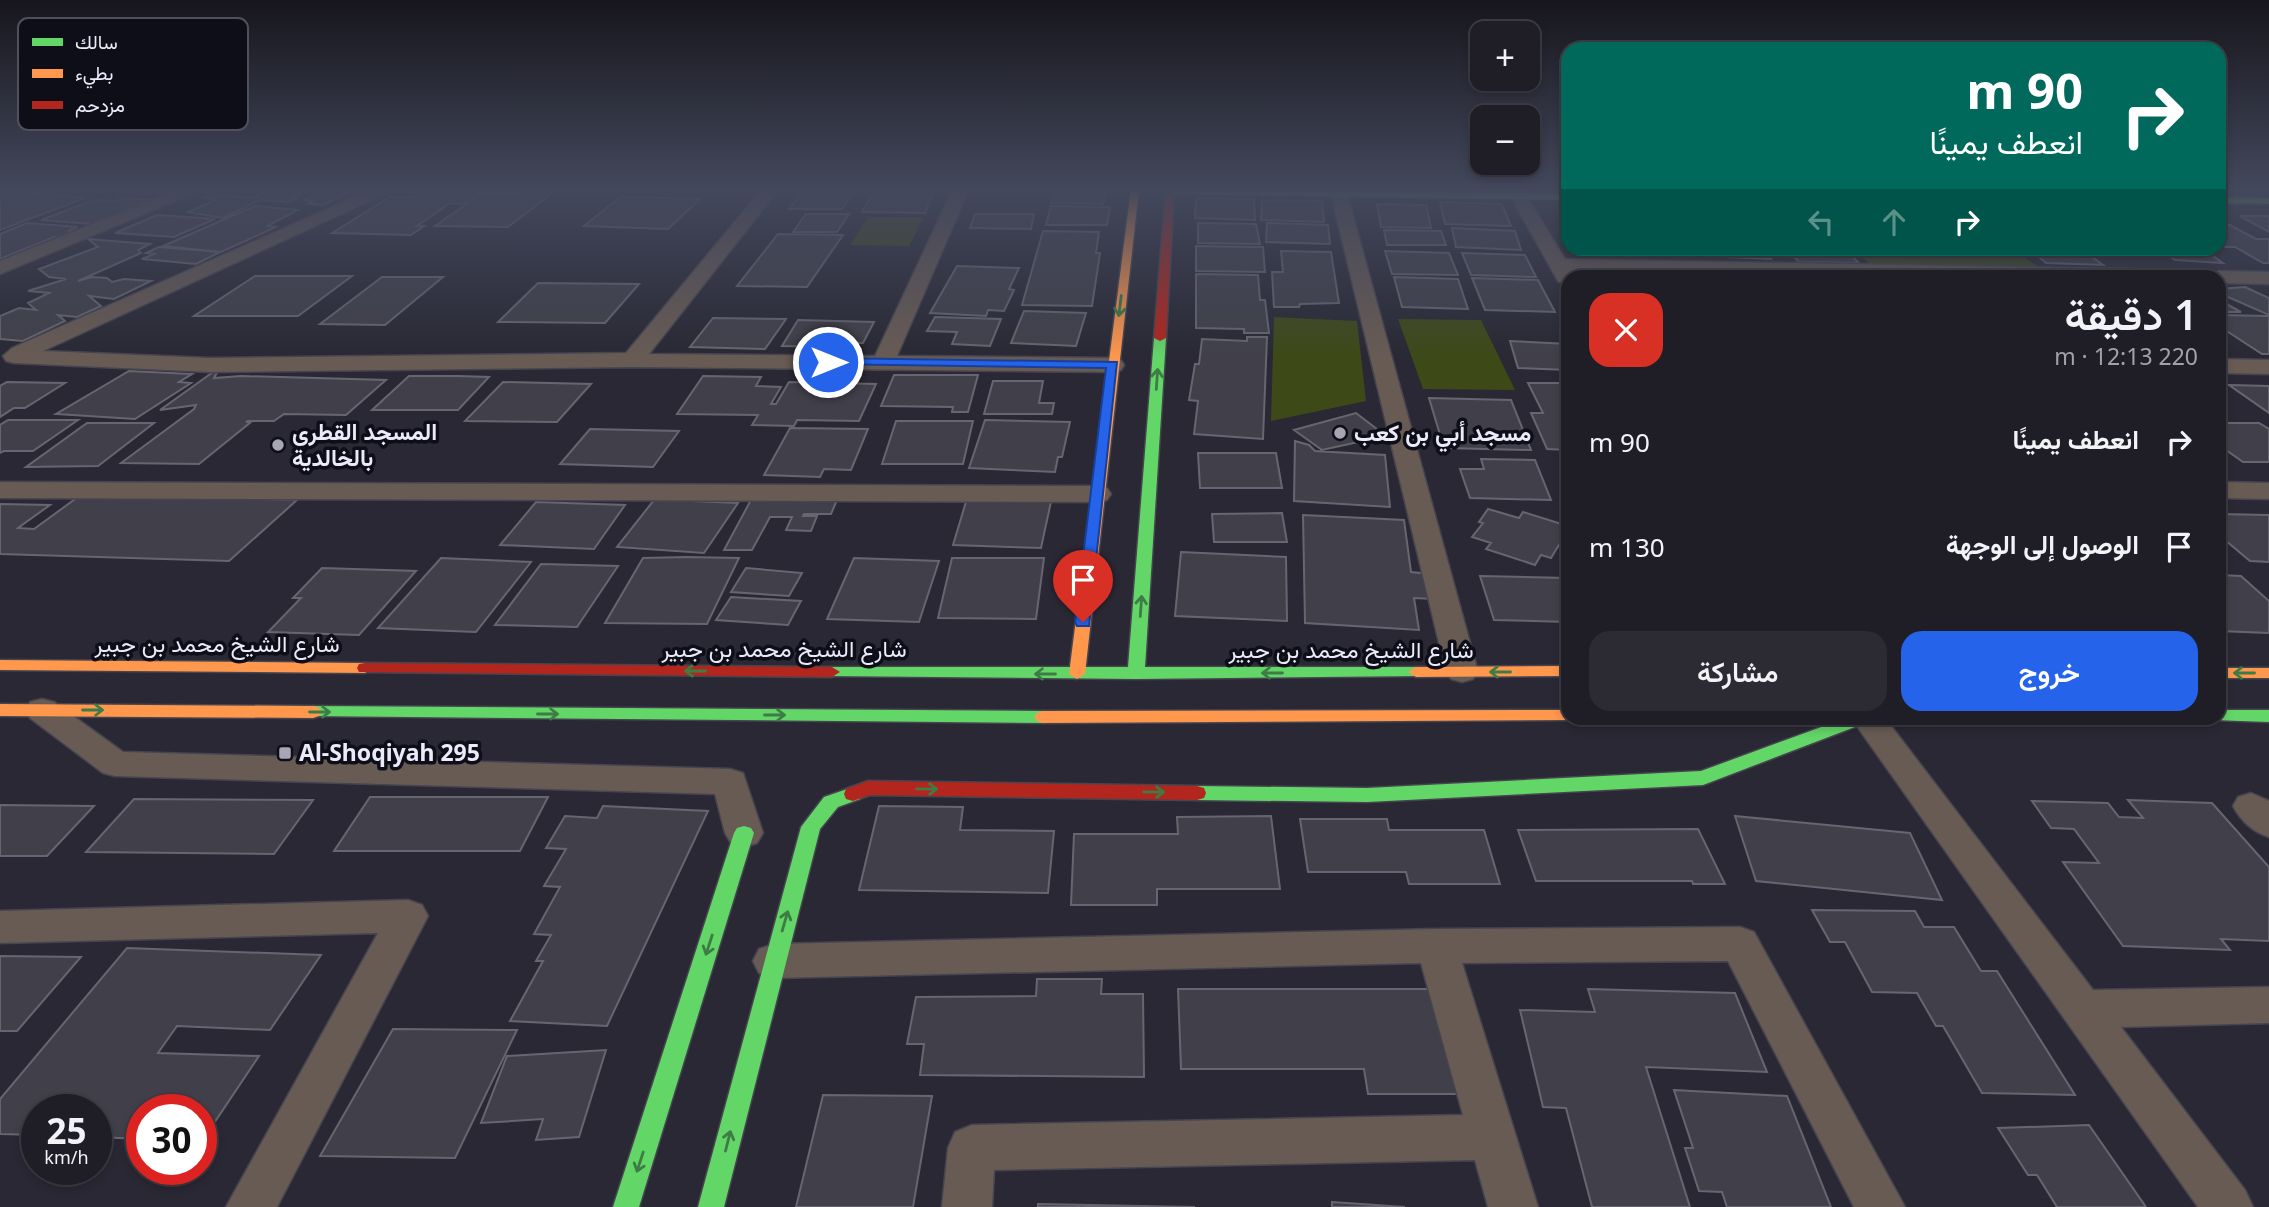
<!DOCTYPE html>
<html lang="ar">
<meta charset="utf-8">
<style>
:root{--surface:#1f1e27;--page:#2c2b33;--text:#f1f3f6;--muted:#a1a2a7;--line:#3c3c44;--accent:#2563eb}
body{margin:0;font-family:"Noto Sans",Vazirmatn,sans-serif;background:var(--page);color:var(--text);direction:rtl;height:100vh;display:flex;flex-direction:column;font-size:26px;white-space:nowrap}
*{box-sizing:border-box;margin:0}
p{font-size:23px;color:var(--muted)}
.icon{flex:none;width:38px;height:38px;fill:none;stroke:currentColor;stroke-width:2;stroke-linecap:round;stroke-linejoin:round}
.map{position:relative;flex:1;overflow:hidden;direction:ltr}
.details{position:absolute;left:1561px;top:270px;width:665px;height:455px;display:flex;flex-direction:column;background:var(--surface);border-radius:21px;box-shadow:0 4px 10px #0003,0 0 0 2px var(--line);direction:rtl}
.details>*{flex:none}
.guide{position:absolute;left:1561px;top:42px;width:665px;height:214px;border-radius:21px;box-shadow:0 4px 10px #0003,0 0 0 2px var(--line);direction:rtl;background:#00695c;color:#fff;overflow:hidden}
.fabs{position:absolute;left:1470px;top:21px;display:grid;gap:14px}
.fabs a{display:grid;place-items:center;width:70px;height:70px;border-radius:14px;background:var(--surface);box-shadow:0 4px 10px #0003,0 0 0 2px var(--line);font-size:35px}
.speed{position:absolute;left:21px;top:1094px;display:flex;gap:14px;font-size:35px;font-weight:700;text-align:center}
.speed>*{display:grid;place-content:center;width:91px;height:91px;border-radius:50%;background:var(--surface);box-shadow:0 4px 10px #0003,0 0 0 2px var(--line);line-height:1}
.speed small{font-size:18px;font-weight:400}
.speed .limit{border:10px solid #d22;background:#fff;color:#111}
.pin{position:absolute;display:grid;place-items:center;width:60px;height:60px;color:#fff;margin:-72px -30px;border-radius:50% 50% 50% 0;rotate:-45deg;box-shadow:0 0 7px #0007}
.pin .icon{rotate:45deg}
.me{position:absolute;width:77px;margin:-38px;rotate:90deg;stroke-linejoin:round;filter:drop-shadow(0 0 5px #0008)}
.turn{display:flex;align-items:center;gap:24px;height:147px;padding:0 28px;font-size:32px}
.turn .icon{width:91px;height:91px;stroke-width:2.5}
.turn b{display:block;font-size:49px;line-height:60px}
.lanes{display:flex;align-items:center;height:66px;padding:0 28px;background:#0003;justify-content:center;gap:35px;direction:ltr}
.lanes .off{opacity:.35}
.round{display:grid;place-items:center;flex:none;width:74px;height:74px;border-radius:21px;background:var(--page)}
.headline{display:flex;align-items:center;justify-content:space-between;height:119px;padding:0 28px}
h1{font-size:42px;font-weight:600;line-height:52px}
.action{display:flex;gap:14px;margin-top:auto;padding:14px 28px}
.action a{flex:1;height:80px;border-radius:21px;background:var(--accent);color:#fff;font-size:28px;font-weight:600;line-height:80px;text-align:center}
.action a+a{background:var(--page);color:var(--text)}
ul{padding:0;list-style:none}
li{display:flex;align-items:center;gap:21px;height:105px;padding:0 28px}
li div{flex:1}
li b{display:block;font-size:26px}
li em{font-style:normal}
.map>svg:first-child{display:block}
</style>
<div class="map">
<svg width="2269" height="1207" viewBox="0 0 2269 1207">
<rect width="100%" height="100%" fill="#292834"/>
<!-- green -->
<path fill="#3e4918" d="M868,217H924L909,246L850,245Z
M1852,249H2011L2043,270L1876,269Z
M1274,317L1357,321L1366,401L1271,421Z
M1398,319L1481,320L1515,390L1423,389Z"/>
<!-- building -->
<path fill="#41404a" stroke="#676670" stroke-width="2" d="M327,189H356L323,205L308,204L314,201L304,200Z
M416,189H485L464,204L450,203L417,226H424L411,235L332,233L390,197H412L418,193H410Z
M1056,189H1106L1103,204L1051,203Z
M875,190H935L925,213L862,212Z
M11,191L85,198L0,230V195Z
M278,191L302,193L290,198L296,199L289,202L260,200L223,218L188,212L217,199L204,198L208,196L254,197L265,192Z
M802,192L853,193L842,209H789Z
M482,193L551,194L508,227L435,226Z
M620,197L700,199L668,229L584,226Z
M124,198L151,200L91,224L41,220L94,200L115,201Z
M1196,198L1254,199L1255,220L1195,218Z
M1262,200L1322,201L1324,222L1261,220Z
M1440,202L1502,204L1511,226L1445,224Z
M1377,204L1426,205L1431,228L1381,227Z
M255,206L298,210L267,226L276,227L221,252L163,246Z
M1051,206L1110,207L1107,225H1046Z
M806,214H849L837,232H793Z
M975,214H1034L1031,229L970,228Z
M157,215L215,219L174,237L115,233Z
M2240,216H2269V232Z
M27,223L78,227L68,231L78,232L64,238L54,237L0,259V234Z
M1198,223L1256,224L1260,244L1198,243Z
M1267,223L1328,225L1330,244L1266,242Z
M2219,224L2230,225L2256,239H2269V263H2263L2235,247H2219V241H2223L2219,239Z
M1452,228L1515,231L1521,250L1456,247Z
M1384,230L1441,231L1446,245H1387Z
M1043,231L1099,232L1096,253H1100L1092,306L1022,305Z
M778,234L843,235L807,287L737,286Z
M88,239L150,244L138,250L141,253L78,281L92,277L107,278L112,282L124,279L151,281L114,299L89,296L101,306L77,317L58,315L65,321L23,341L0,339V316L19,308L36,310L28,303L49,293L28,291L66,279L49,277L39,269L98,247Z
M1196,246L1263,247L1265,272L1196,271Z
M159,247L220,252L196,264L142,259L154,254L146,253Z
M1580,248H1642L1648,256L1584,255Z
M1649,248H1704L1711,256H1654Z
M1719,248H1763L1771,259L1725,257Z
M1786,248H1843L1859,263L1799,262Z
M2028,248H2080L2103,265L2046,263Z
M2158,248H2202L2223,263L2175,260Z
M1281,251L1331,252L1339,303L1300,304L1299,307H1274L1272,272H1283Z
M1385,251L1449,253L1458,275L1392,274Z
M1462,253L1525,255L1536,277L1471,275Z
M957,266L1019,268L1009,289L1014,290L1004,311L988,310L986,316L930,313Z
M1196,274L1258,275L1260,300H1265L1269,333H1244V329L1196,328Z
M255,276H352L298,316H194Z
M382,277H443L385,325L320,324Z
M1394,277L1458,279L1468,309L1402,307Z
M1472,278L1538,280L1555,312L1485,310Z
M538,283L639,284L605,323L498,322Z
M2245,287L2269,298V315L2219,293V289Z
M2219,300L2241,312H2219Z
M1024,311L1086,313L1076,346L1011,343Z
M2219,315L2269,316V354H2262L2219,326Z
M935,317L1001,319L990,346L952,344L957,332L927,331Z
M713,318L786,319L765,349L690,347Z
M798,320L874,322L863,343H842L840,347L782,346Z
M1247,337H1267L1263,439L1194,434L1198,401L1189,400L1195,364H1199L1202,339L1247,341Z
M1510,341L1568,344V370L1518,368Z
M220,367L214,378L241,376L386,380L346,415L284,414L274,421H248L246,422H251L199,464L121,463L194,409L196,405L160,410Z
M129,371L192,374L179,382L191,383L135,419L56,414Z
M894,375H978L968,412H952L953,407L881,406Z
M409,376H458L489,377L458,410H372Z
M703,376L761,377L756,386L781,387L771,404H776L789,382L876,384L859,421L797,420L794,426L752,425L758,415L677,414Z
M993,381H1043L1039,403H1054L1052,414H984Z
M7,382L65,383L25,408H14L0,417V386Z
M503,382L591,384L557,422L465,421Z
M1528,383H1568V450L1547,449L1531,413H1543Z
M2229,385L2269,386V413Z
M1429,398L1511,400L1531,450L1444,448Z
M1356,413L1386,436L1322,450L1294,430Z
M8,420H78L33,451H4L0,453V425Z
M985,420L1070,422L1062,457H1058L1055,472L969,468Z
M896,421H973L963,464H882Z
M87,423H154L98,466L26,467Z
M2219,423H2259L2269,429V462H2243L2219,445Z
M790,428L868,429L851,470L824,469L820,477L764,475Z
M590,429L679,431L653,467L560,464Z
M1295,441L1309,445L1315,451L1385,455L1390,507L1294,501Z
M1198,453H1276L1282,488H1200Z
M1481,459L1535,460L1551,500L1470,498L1460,469H1484Z
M82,494L297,500L229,561L0,554V504L50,505L18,528L34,529Z
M968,495L1052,497L1041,548L953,545Z
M752,498L837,500L831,514H804L803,516H817L811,531L786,530L792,517H770L752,550H724Z
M654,500L691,501L738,503L704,553L617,547Z
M536,502L625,505L594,549L500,545Z
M1488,509L1519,518L1523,512L1568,526V530L1551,558L1541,555L1535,565L1486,549L1491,543L1472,537L1483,523L1479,522Z
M1282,513L1287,542H1214L1212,514Z
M2219,514L2269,515V562L2250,561L2219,535Z
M1303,515L1404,520L1411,572L1430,574L1434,599L1414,598L1419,630L1305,623Z
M1181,552L1286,557L1287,621L1175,616Z
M686,557L739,558L707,624L605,623L643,558Z
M441,558L531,562L476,632L378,628Z
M854,558L939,561L919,622L827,619Z
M952,558H1044L1036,619L938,618Z
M541,564L618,566L577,627L495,625Z
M322,568L416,571L359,635L268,632L301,598H293Z
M746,568L802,573L789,596L731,592Z
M2219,575L2241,576L2269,601V633L2219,631Z
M1480,576L1568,578V622L1494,620Z
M731,597L801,601L788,625L716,620Z
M370,797H548L520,851H334Z
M134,799L313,800L274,854L86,852Z
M2128,800L2212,803L2269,867V941L2221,939L2230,950L2123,946L2063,862L2099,863L2074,829L2051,828L2032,801L2108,803L2119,817L2143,818Z
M0,805L94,806L47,856H0Z
M603,806L708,811L607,1026L510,1021L543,961H536L551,935L534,934L560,887L544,886L566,849L546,848L565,816L597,818Z
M879,806L963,807L960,830L1054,831L1048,893L859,890Z
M1271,816L1280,889H1157V905H1071L1074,834H1178L1177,817Z
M1735,816L1910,833L1942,900L1756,881Z
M1300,819H1387L1389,830H1484L1500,884H1409L1406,872H1308Z
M1698,829L1725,884H1693L1692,881H1536L1518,830Z
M1812,910L1915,911L1924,927H1954L1981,971H1997L2075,1095L1982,1093L1943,1026H1936L1917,993L1872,992L1845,942H1830Z
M127,948L321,955L270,1030L177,1026L158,1053L259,1056L202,1141L201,1110H142V1139L96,1137V1110H37V1135L0,1134V1099Z
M0,956L81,957L17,1031H0Z
M1037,979H1102L1101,994H1143L1144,1077L920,1075L924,1044H907L916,997L1036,996Z
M1178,989H1436L1460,1094H1368L1364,1069H1181Z
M1588,989L1735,993L1767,1072L1646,1067L1690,1207H1592L1566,1108L1543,1107L1520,1010L1595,1012Z
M393,1029L517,1030L455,1158L320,1156Z
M606,1050L579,1137L536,1140L543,1119L481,1123L507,1056Z
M1674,1090L1787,1096L1831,1207H1727L1722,1192L1699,1191L1685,1148H1693Z
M823,1095L932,1096L913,1207H796Z
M2089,1125L2146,1207H2057L2037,1175H2028L1998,1128Z
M1332,1202L1405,1207H1332Z
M1038,1204L1195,1207H1038Z"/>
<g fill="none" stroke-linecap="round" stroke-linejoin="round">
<!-- street casing -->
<g stroke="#45444f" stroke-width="3">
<path id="street" d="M180,189H204L0,274V261Z
M373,189H396L43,351L210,358L626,353L762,189H779L649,354L875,356L953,189H969L897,356L1113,358L1121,360L1124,365L1121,370L1113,372L632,367L210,372L14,363L6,361L3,356L12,348Z
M1333,190H1345L1347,194L1478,672L1473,679L1462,682L1451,679L1446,672L1331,194Z
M1519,192L1527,197L1565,259L2174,270L2184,276H1881L1572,271L1575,276H1568V287L1558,281L1511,197Z
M2219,271L2269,272V284L2219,283V276H2210Z
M2219,359L2269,360V374L2219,373Z
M0,482L1098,486L1107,488L1111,494L1107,500L1098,502L0,498Z
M2219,482L2269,483V499L2219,498Z
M42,699L54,702L123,752L730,769L743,773L763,833L757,843L744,847L731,843L725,833L715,794L115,776L103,773L30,718L25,710L30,702Z
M1851,718H1885L2093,990L2269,987V1023L2121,1027L2245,1190L2253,1207H2198Z
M2251,793L2269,801V837C2253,832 2241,821 2233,806L2238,797Z
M408,900L422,905L428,916L277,1207H226L378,933L0,943V911Z
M1740,927L1754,932L1905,1207H1854L1728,961L1462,963L1538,1207H1488L1475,1160L994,1170L992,1207H942L948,1148L955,1132L972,1125L1463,1115L1421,963L774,978L759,973L753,961L759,949L774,944L1437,929Z"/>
</g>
<!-- fast casing -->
<g stroke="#45444f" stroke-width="3">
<path id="fast" d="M1167,189L1568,194V200L1170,194Z
M2219,197L2269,198V204L2219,203Z
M1160,335L1166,338L1145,667H1416L1422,668L1424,672L1422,676L1136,679L826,676L824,672L832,667H1128L1154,338Z
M313,706L1043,711L1049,713L1052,717L1049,721L1043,723L307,716L304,712L307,708Z
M2219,710H2269V722L2213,720L2211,718H2219Z
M1846,718H1871L1868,722L1703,785L1367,802L1197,800L1190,798L1188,793L1190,788L1197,786L1367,788L1701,771Z
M853,787L860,789L862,794L860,799L838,807L820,829L724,1207H698L801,827L824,797Z
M744,826L751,828L754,833L639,1207H613L734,833L737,828Z"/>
</g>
<!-- slow casing -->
<g stroke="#45444f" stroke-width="3">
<path id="slow" d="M1131,189H1139L1085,674L1077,679L1069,674Z
M0,660L365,663L373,668L365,673L0,670Z
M1568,666V676L1416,677L1408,672L1416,667Z
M2219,668H2269V678H2219Z
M0,704L313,706L319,708L322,712L319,716L313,718L0,716Z
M1568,710V718H1576L1574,720L1043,723L1037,721L1034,717L1037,713L1043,711Z"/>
</g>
<!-- jam casing -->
<g stroke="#45444f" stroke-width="3">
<path id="jam" d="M1166,189H1174L1166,338L1160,341L1154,338Z
M365,663L832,667L840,672L832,677L359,672L357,668L359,664Z
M868,781L1197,786L1204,788L1206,793L1204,798L1197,800L870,795L853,801L846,799L844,794L846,789Z"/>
</g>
<!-- street -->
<use href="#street" fill="#685b54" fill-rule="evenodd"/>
<!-- fast -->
<use href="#fast" fill="#63d668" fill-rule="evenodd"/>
<!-- slow -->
<use href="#slow" fill="#ff974d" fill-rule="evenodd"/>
<!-- jam -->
<use href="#jam" fill="#b3261e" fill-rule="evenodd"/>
</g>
<!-- one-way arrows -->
<defs><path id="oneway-shaft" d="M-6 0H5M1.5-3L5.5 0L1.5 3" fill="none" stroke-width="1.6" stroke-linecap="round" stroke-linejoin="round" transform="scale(1.75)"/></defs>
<g stroke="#3d7c44">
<use href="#oneway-shaft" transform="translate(1120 306) rotate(97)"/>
<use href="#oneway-shaft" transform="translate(1157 379) rotate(-86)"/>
<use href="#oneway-shaft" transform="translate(1141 606) rotate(-86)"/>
<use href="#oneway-shaft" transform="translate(695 671) rotate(-180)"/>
<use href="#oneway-shaft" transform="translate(1500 672) rotate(180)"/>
<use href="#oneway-shaft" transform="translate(1272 673) rotate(180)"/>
<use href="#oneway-shaft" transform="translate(2244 673) rotate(-180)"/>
<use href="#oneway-shaft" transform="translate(1045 674) rotate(-180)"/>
<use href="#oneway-shaft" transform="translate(93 710)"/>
<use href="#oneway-shaft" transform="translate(320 712)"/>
<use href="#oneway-shaft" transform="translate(548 714)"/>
<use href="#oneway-shaft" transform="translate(775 715)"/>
<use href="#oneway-shaft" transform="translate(927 789) rotate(1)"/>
<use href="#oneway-shaft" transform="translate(1154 792) rotate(1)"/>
<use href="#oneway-shaft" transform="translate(785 921) rotate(-74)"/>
<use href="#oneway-shaft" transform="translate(709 945) rotate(108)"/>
<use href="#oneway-shaft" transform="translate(728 1141) rotate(-76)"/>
<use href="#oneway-shaft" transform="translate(640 1162) rotate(108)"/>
</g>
<!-- sky -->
<linearGradient id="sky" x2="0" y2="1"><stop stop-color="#17161d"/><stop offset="0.53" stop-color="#43485c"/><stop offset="1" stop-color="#43485c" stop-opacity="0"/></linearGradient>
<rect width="2269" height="358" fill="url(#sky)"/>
<!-- route -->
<path fill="#2563eb" stroke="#184099" stroke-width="2" d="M828,358L1117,362L1089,626H1077L1075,622L1106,368L823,364L822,362Z"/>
<!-- markers -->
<g fill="#a7a6b5" stroke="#0e0e18" stroke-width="2.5">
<circle cx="1340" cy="433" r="7"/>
<circle cx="278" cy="445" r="7"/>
<rect x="278" y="746" width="14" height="14" rx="3.5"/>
</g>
<g text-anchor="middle" stroke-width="7" stroke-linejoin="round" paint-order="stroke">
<!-- poi labels -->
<g font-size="23" font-weight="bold" fill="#ebeafa" stroke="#0e0e18" text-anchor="start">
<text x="292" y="440">المسجد القطري<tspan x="292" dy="26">بالخالدية</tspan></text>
<text x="1354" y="441">مسجد أبي بن كعب</text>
<text x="299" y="761">Al-Shoqiyah 295</text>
</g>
<!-- street labels -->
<g font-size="23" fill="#ebeafa" stroke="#0e0e18">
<text x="217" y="652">شارع الشيخ محمد بن جبير</text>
<text x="784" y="657">شارع الشيخ محمد بن جبير</text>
<text x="1351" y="658">شارع الشيخ محمد بن جبير</text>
</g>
</g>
<!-- legend -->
<rect x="18" y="18" width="230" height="112" rx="10" fill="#0e0e18" stroke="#50505c" stroke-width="2"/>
<rect x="32" y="38" width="31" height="8" fill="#63d668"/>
<rect x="32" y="69" width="31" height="9" fill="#ff974d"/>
<rect x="32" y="101" width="31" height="8" fill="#b3261e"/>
<g font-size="19" fill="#ebeafa">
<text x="75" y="49">سالك</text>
<text x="75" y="80">بطيء</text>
<text x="75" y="112">مزدحم</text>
</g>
</svg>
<div class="fabs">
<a>+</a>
<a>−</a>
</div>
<div class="speed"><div>25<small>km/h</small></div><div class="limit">30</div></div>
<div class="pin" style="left:1083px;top:622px;background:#d93025"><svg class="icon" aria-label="arrive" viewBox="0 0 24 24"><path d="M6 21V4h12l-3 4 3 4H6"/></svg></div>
<svg class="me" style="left:828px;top:362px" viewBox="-20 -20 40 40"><circle r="17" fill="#2563eb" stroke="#fff" stroke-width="3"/><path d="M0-11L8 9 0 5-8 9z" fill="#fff"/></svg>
<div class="guide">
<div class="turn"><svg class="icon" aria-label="right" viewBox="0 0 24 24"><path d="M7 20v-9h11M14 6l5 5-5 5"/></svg><div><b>90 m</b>انعطف يمينًا</div></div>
<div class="lanes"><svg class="icon off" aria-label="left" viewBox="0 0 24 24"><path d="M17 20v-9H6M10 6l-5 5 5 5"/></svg><svg class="icon off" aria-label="ahead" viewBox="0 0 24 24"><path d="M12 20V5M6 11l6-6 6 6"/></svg><svg class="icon" aria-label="right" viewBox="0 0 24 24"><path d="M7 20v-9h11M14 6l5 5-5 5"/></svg></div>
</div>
<section class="details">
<div class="headline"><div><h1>1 دقيقة</h1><p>220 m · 12:13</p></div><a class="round" style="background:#d93025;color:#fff"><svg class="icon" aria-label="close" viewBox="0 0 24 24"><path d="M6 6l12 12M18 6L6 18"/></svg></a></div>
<ul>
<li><svg class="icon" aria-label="right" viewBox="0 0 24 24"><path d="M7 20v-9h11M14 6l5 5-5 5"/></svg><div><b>انعطف يمينًا</b></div><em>90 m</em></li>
<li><svg class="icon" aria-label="arrive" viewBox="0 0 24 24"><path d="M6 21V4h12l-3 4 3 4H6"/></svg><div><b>الوصول إلى الوجهة</b></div><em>130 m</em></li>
</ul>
<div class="action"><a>خروج</a><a>مشاركة</a></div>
</section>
</div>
